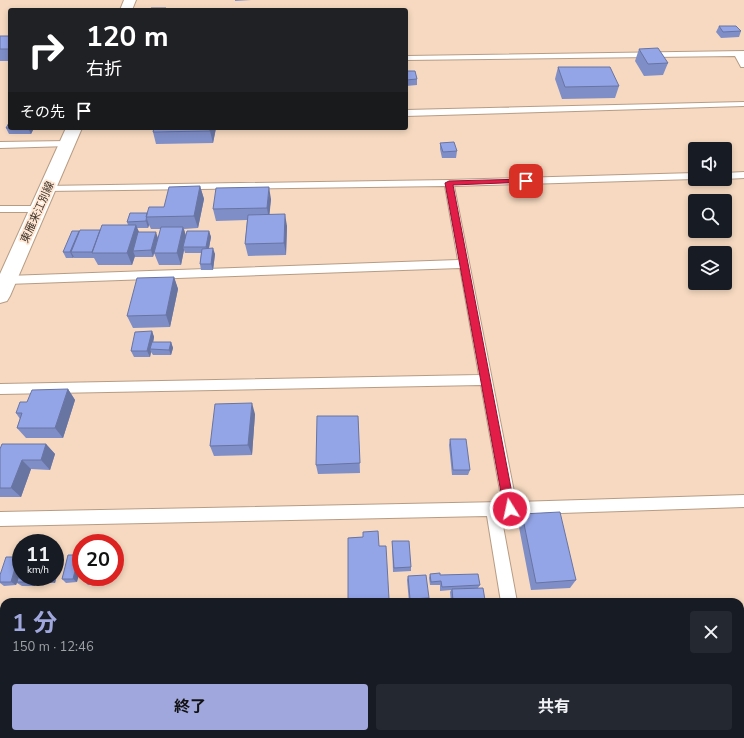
<!DOCTYPE html>
<html lang="ja">
<meta charset="utf-8">
<style>
:root{--surface:#171b24;--page:#242831;--text:#f1f3f6;--muted:#9ea1a6;--accent:#a0a7dc}
body{margin:0;font-family:"Nunito Sans","Noto Sans JP",sans-serif;background:var(--page);color:var(--text);height:100vh;display:flex;flex-direction:column;font-size:15px;white-space:nowrap}
*{box-sizing:border-box;margin:0}
p{font-size:13px;color:var(--muted)}
.icon{flex:none;width:22px;height:22px;fill:none;stroke:currentColor;stroke-width:2;stroke-linecap:round;stroke-linejoin:round}
.map{position:relative;flex:1;overflow:hidden}
.drawer{position:absolute;left:0px;top:598px;width:744px;height:140px;display:flex;flex-direction:column;background:var(--surface);border-radius:12px 12px 0 0;box-shadow:0 2px 6px #0003}
.drawer>*{flex:none}
.banner{position:absolute;left:8px;top:8px;width:400px;height:122px;border-radius:4px;box-shadow:0 2px 6px #0003;background:#202124;color:#fff;overflow:hidden}
.controls{position:absolute;left:688px;top:142px;display:grid;gap:8px}
.controls a{display:grid;place-items:center;width:44px;height:44px;border-radius:4px;background:var(--surface);box-shadow:0 2px 6px #0003;font-size:20px}
.speed{position:absolute;left:12px;top:534px;display:flex;gap:8px;font-size:20px;font-weight:700;text-align:center}
.speed>*{display:grid;place-content:center;width:52px;height:52px;border-radius:50%;background:var(--surface);box-shadow:0 2px 6px #0003;line-height:1}
.speed small{font-size:10px;font-weight:400}
.speed .limit{border:6px solid #d22;background:#fff;color:#111}
.pin{position:absolute;display:grid;place-items:center;width:34px;height:34px;color:#fff;margin:-17px;border-radius:8px;box-shadow:0 2px 6px #0006}
.me{position:absolute;width:44px;margin:-22px;rotate:350deg;stroke-linejoin:round;filter:drop-shadow(0 0 3px #0008)}
.turn{display:flex;align-items:center;gap:14px;height:84px;padding:0 12px;font-size:18px}
.turn .icon{width:52px;height:52px;stroke-width:2.5}
.turn b{display:block;font-size:28px;line-height:34px}
.then{display:flex;align-items:center;height:38px;padding:0 12px;background:#0003;gap:8px;font-size:15px}
.round{display:grid;place-items:center;flex:none;width:42px;height:42px;border-radius:4px;background:var(--page)}
.head{display:flex;align-items:center;justify-content:space-between;height:68px;padding:0 12px}
h1{font-size:24px;font-weight:700;line-height:30px;color:var(--accent)}
.cta{display:flex;gap:8px;margin-top:auto;padding:8px 12px}
.cta a{flex:1;height:46px;border-radius:4px;background:var(--accent);color:#111;font-size:16px;font-weight:700;line-height:46px;text-align:center}
.cta a+a{background:var(--page);color:var(--text)}
.map>svg:first-child{display:block}
</style>
<div class="map">
<svg width="744" height="738" viewBox="0 0 744 738">
<rect width="100%" height="100%" fill="#f6d9c0"/>
<g fill="none" stroke-linecap="round" stroke-linejoin="round">
<!-- lane casing -->
<g stroke="#b79c84" stroke-width="2">
<path id="lane" d="M744,51V67H741L735,56L406,60V56Z
M744,102V106L406,116V110Z
M67,141L70,142V146L0,148V142Z
M744,172V178L725,179V173Z
M695,173V179L454,186L516,502L744,495V507L501,515L517,602H501L487,516L0,526V512L502,502L481,385L0,394V384L479,375L460,268L7,284L2,280L7,276L458,260L445,186L47,191L42,188L44,186L449,180Z
M0,206H38L43,209L38,212H0Z
M0,703H4V719H0Z
M522,734H540L541,738H523Z"/>
</g>
<!-- secondary casing -->
<g stroke="#b79c84" stroke-width="2">
<path id="secondary" d="M124,0H136L132,10H120Z
M66,128H82L10,296L7,301L0,303V274Z"/>
</g>
<!-- lane -->
<use href="#lane" fill="#fff" fill-rule="evenodd"/>
<!-- secondary -->
<use href="#secondary" fill="#fff" fill-rule="evenodd"/>
</g>
<!-- wall -->
<path fill="#7f8ec7" d="M235,0H251L235,1Z
M719,26L741,31L739,37L721,38L716,32Z
M0,36H10V61H0Z
M639,49L668,63L663,75L644,76L635,61Z
M558,67L619,86L615,98L562,99L555,79Z
M406,71L417,79V85L406,86Z
M6,128H34L31,134H9Z
M216,128L213,143L156,144L153,132Z
M440,143L457,151L456,158H442L440,149Z
M200,186L204,199L198,228L184,229L186,236L209,231L211,237L209,248L215,254L213,270H201L200,264L201,253H185L184,250L181,265H159L154,253L161,229H151L149,225L148,228H137L139,232L158,238L153,257H135V256L132,265H98L94,258H74V257L73,258H66L63,252L79,232L100,230L128,225L127,222L147,213L164,207Z
M271,199L269,214L287,226L286,255L248,256L245,244L247,220L216,221L213,209Z
M174,277L178,289L170,327L133,328L127,316Z
M152,331L154,337L153,342H171L173,348L171,355H153L151,352L150,357H134L131,351Z
M68,389L75,400L63,438H26L17,428L20,419L16,413L27,402Z
M255,414L252,455L214,456L210,446Z
M358,416L360,473L318,474L316,465Z
M450,439L470,470L468,475H452L449,445Z
M46,444L55,454L50,470L31,469L21,497H0V449Z
M522,514L576,580L570,588L531,590L518,522Z
M363,537L379,546L389,599V602H349L348,538Z
M392,541L411,567V571L393,572Z
M56,554L61,558L55,583H42L37,579Z
M68,555L77,582L66,583L62,579Z
M430,574L440,575L480,585L478,588L485,600L483,602H451L450,592L451,590L440,591V585H430L429,578Z
M0,575L37,577L35,586H22L17,583L16,585L4,586L0,583Z
M408,576L429,598L428,602H409L407,580Z
M85,577H103L101,584L88,585L84,581Z
M0,614H4V686H0Z"/>
<!-- shaded-wall -->
<path fill="#6874a2" d="M28,128H34L31,134Z
M210,128H216L213,143L210,131Z
M200,186L204,199L198,228L194,216Z
M269,187L271,199L269,220L267,208Z
M285,214L287,226L286,255L284,243Z
M147,219L149,225L148,228L146,221Z
M136,225L141,237L133,251L135,256L132,265L127,253Z
M183,227L187,239L183,247L184,250L181,265L177,253Z
M79,231L82,237L71,252L74,257L73,258L70,252Z
M209,231L211,237L208,253L206,247Z
M156,232L158,238L153,257L151,250Z
M213,248L215,254L213,270L211,264Z
M174,277L178,289L170,327L166,315Z
M152,331L154,337L152,349H150L151,352L150,357L147,351Z
M171,342L173,348L171,355L169,350Z
M68,389L75,400L63,438L55,428Z
M252,403L255,414L252,455L248,445Z
M46,444L55,454L50,470L41,460Z
M22,460L31,469L21,497L11,488Z
M56,554L61,558L55,583L50,579V577H55V559Z
M79,555L81,556V568L77,582L73,579Z
M18,557L21,558V570L16,585L11,582Z
M31,577H37L35,586L29,582Z
M98,577H103L101,584L97,581Z"/>
<!-- building -->
<path fill="#94a5e7" stroke="#6874a2" d="M151,8H166L165,10H150Z
M719,26H736L741,31L723,32Z
M0,36H10V49H0Z
M658,48L668,63L648,64L639,49Z
M558,67H610L619,86L565,87Z
M406,71H415L417,79L406,80Z
M10,121V128H6Z
M154,128H210V131L153,132Z
M454,142L457,151L443,152L440,143Z
M200,186L194,216L146,217L149,207H164L169,187Z
M269,187L267,208L213,209L216,188Z
M130,213H147L146,221L127,222Z
M285,214L284,243L245,244L248,215Z
M102,225H136L127,253H92Z
M161,227H183L177,253H154Z
M80,230H100L92,252H71Z
M72,231H79L70,252H63Z
M187,231H209L206,247H183Z
M138,232H156L151,250L133,251Z
M213,248L211,264H200L202,249Z
M174,277L166,315L127,316L137,278Z
M152,331L147,351H131L135,332Z
M152,342H171L169,350L150,349Z
M68,389L55,428H17L22,413H16L20,402H27L32,390Z
M252,403L248,445L210,446L215,404Z
M317,416H358L360,463L316,465Z
M450,439H466L470,470H453Z
M2,444H46L41,460H22L11,488H0V449Z
M560,512L576,580L536,583L522,514Z
M378,531L379,546H386L389,599L348,600V538L363,537V532Z
M392,541H409L411,567L394,568Z
M68,555H79L73,579H62Z
M6,557H18L11,582H0V575Z
M21,568V577H31L29,582H17Z
M440,573V575L478,574L480,585L442,587L441,581L431,582L430,574Z
M426,575L429,598L410,599L408,576Z
M37,577H50V579H37Z
M85,577H98L97,581H84Z
M483,588L485,600L453,601L452,589Z
M0,614H4V675L2,681H0Z"/>
<!-- route -->
<path fill="#e11d48" stroke="#92132f" d="M526,179H528V182L453,185L515,509L513,512L510,514L506,512L504,509L445,183L449,181Z"/>
<g text-anchor="middle" stroke-width="3.5" stroke-linejoin="round" paint-order="stroke">
<!-- street labels -->
<g font-size="11" fill="#42362d" stroke="#ffe7d3">
<text transform="translate(37 212) rotate(-66)" y="4">東雁来江別線</text>
</g>
</g>
</svg>
<div class="controls">
<a><svg class="icon" aria-label="sound" viewBox="0 0 24 24"><path d="M4 9h4l5-4v14l-5-4H4zM17 9q2 3 0 6"/></svg></a>
<a><svg class="icon" aria-label="search" viewBox="0 0 24 24"><circle cx="10" cy="10" r="6"/><path d="M15 15l6 6"/></svg></a>
<a><svg class="icon" aria-label="layers" viewBox="0 0 24 24"><path d="M12 4l9 5-9 5-9-5zM3 14l9 5 9-5"/></svg></a>
</div>
<div class="speed"><div>11<small>km/h</small></div><div class="limit">20</div></div>
<div class="pin" style="left:526px;top:181px;background:#d93025"><svg class="icon" aria-label="arrive" viewBox="0 0 24 24"><path d="M6 21V4h12l-3 4 3 4H6"/></svg></div>
<svg class="me" style="left:510px;top:509px" viewBox="-20 -20 40 40"><circle r="17" fill="#e11d48" stroke="#fff" stroke-width="3"/><path d="M0-11L8 9 0 5-8 9z" fill="#fff"/></svg>
<div class="banner">
<div class="turn"><svg class="icon" aria-label="right" viewBox="0 0 24 24"><path d="M7 20v-9h11M14 6l5 5-5 5"/></svg><div><b>120 m</b>右折</div></div>
<div class="then">その先<svg class="icon" aria-label="arrive" viewBox="0 0 24 24"><path d="M6 21V4h12l-3 4 3 4H6"/></svg></div>
</div>
<section class="drawer">
<div class="head"><div><h1>1 分</h1><p>150 m · 12:46</p></div><a class="round"><svg class="icon" aria-label="close" viewBox="0 0 24 24"><path d="M6 6l12 12M18 6L6 18"/></svg></a></div>
<div class="cta"><a>終了</a><a>共有</a></div>
</section>
</div>
